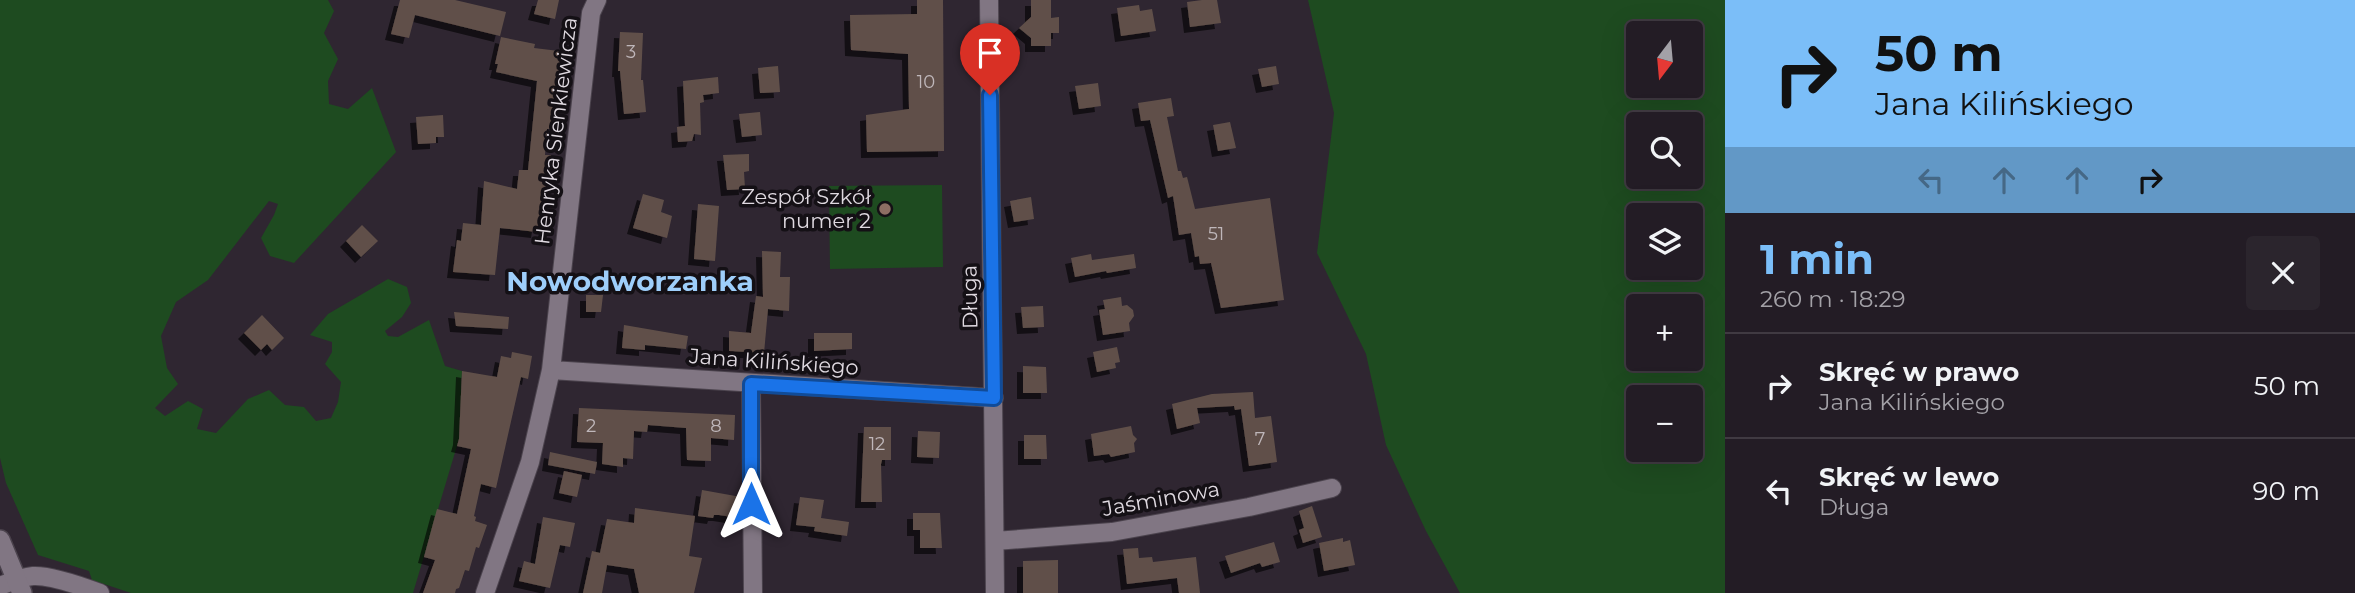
<!DOCTYPE html>
<html lang="pl">
<meta charset="utf-8">
<style>
:root{--surface:#231c25;--page:#2b252d;--text:#f1f3f6;--muted:#a3a1a7;--line:#403a42;--accent:#7bbef8}
body{margin:0;font-family:Montserrat,sans-serif;background:var(--page);color:var(--text);height:100vh;display:flex;flex-direction:column;font-size:26px;white-space:nowrap}
*{box-sizing:border-box;margin:0}
p{font-size:23px;color:var(--muted)}
.icon{flex:none;width:38px;height:38px;fill:none;stroke:currentColor;stroke-width:2;stroke-linecap:round;stroke-linejoin:round}
.map{position:relative;flex:1;overflow:hidden}
.side{display:flex;flex-direction:column;background:var(--surface);width:630px}
.side>*{flex:none}
.hud{background:#7bbef8;color:#111;overflow:hidden}
.needle{width:46px;rotate:196deg}
.buttons{position:absolute;left:1626px;top:21px;display:grid;gap:14px}
.buttons a{display:grid;place-items:center;width:77px;height:77px;border-radius:7px;background:var(--surface);box-shadow:0 7px 28px #0002,0 0 0 2px var(--line);font-size:35px}
.pin{position:absolute;display:grid;place-items:center;width:60px;height:60px;color:#fff;margin:-72px -30px;border-radius:50% 50% 50% 0;rotate:-45deg;box-shadow:0 0 7px #0007}
.pin .icon{rotate:45deg}
.me{position:absolute;width:77px;margin:-38px;rotate:0deg;stroke-linejoin:round;filter:drop-shadow(0 0 5px #0008)}
.turn{display:flex;align-items:center;gap:24px;height:147px;padding:0 35px;font-size:32px}
.turn .icon{width:91px;height:91px;stroke-width:2.5}
.turn b{display:block;font-size:49px;line-height:60px}
.lanes{display:flex;align-items:center;height:66px;padding:0 35px;background:#0003;justify-content:center;gap:35px;direction:ltr}
.lanes .off{opacity:.35}
.round{display:grid;place-items:center;flex:none;width:74px;height:74px;border-radius:7px;background:var(--page)}
.headline{display:flex;align-items:center;justify-content:space-between;height:119px;padding:0 35px}
h1{font-size:42px;font-weight:700;line-height:52px;color:var(--accent)}
ul{padding:0;list-style:none}
li{display:flex;align-items:center;gap:21px;height:105px;padding:0 35px;border-top:2px solid var(--line)}
li div{flex:1}
li b{display:block;font-size:26px}
li em{font-style:normal}
main{display:flex;flex:1;min-height:0}
.map>svg:first-child{display:block}
</style>
<main>
<div class="map">
<svg width="1725" height="593" viewBox="0 0 1725 593">
<defs>
<filter id="shadow"><feDropShadow dx="-6" dy="6" stdDeviation="0" flood-color="#0009"/></filter>
</defs>
<rect width="100%" height="100%" fill="#2f2631"/>
<!-- green -->
<path fill="#1e4b20" fill-rule="evenodd" d="M0,0H328L334,11L324,33L338,59L328,81L329,104L348,109L372,88L396,152L294,263L270,256L261,238L274,215L278,204L269,201L208,280L176,302L161,336L167,368L178,384L155,408L165,416L188,401L203,409L197,429L216,433L248,399L269,390L285,405L304,407L316,421L331,418L338,402L341,382L325,364L332,352V342L310,335L328,314L388,279L407,287L411,303L402,317L385,331L388,336L398,337L429,320L445,366L462,371L459,439L413,593H131L92,580L89,571L38,555L6,483L0,458Z
M1308,0H1725V593H1460L1426,531L1386,445L1366,354L1317,253L1334,113ZM1638,33H1690V86H1638ZM1638,124H1690V177H1638ZM1690,215V268H1638V215ZM1638,306H1690V359H1638ZM1638,397H1690V450H1638Z
M942,185L943,267L830,269L829,186Z"/>
<!-- building -->
<path fill="#605049" filter="url(#shadow)" d="M400,0H455L506,12L500,36L415,15L409,38L391,34Z
M538,0H559L555,19L534,14Z
M917,0H943L944,151L867,152L866,115L909,109L908,54L851,50L850,15L917,14Z
M1031,0H1051V18L1059,17V33H1051V46H1031V38L1019,28L1031,17Z
M1202,0H1217L1221,23L1190,27L1187,2Z
M1139,5L1140,11L1152,9L1156,31L1121,36L1117,8Z
M620,32L643,33L641,80H643L646,112L624,114L620,71H618Z
M501,37L535,44L534,48L567,52L564,81L558,80L554,129H547L545,155H551L549,186H546L542,220H539L537,232L500,228L495,275L453,272L457,240L461,241L463,223L481,225L484,181L517,189L519,170H528L537,81L496,72L498,64H495Z
M778,66L780,92L760,93L758,68Z
M1276,66L1279,84L1262,87L1258,69Z
M718,77L719,93L703,95L704,102L700,103L701,135L694,134L692,141L678,142L677,127L685,126L683,81Z
M1098,83L1101,106L1079,109L1075,86Z
M1171,98L1174,116L1167,117L1178,171H1181L1183,178L1187,177L1195,209L1270,198L1284,300L1221,308L1211,263L1200,264L1199,256L1195,257L1191,233L1179,235L1173,196L1168,198L1150,120L1141,121L1138,103Z
M760,112L762,135L742,137L739,114Z
M443,115L444,137H436V143L418,144L416,117Z
M1230,122L1236,148L1218,151L1213,125Z
M749,154V171L744,172L745,189L727,190L723,155Z
M643,194L664,200L661,212L672,216L667,238L633,228Z
M1031,197L1034,219L1014,222L1010,201Z
M698,204L719,206L715,261L694,259Z
M362,225L378,241L361,257L346,241Z
M762,251L781,252L780,277H790L789,311L768,309L764,353L729,351V331L751,333L756,296L763,297Z
M1091,254L1092,260L1134,254L1136,268L1107,273L1106,271L1075,277L1071,258Z
M586,295H603L601,312H586Z
M1121,297L1122,306L1127,305L1133,310L1134,316L1129,323L1130,331L1103,335L1099,310L1105,309L1103,300Z
M1043,306L1044,327L1023,328L1021,307Z
M454,312L509,317L508,329L456,326Z
M262,315L284,338L272,350L267,344L261,350L244,333Z
M624,325L688,336L686,349L645,345V350L622,348Z
M814,333H852V349L814,351Z
M1117,347L1120,362L1115,363L1116,368L1097,372L1093,352Z
M512,352L532,356L528,379L521,377L496,488L481,484L474,516L476,517L475,521L487,525L479,548L476,547L469,571L465,570L459,588L456,589L455,593H423L435,560L424,557L437,509L457,514L471,449L457,446L459,439L462,371L497,377L501,356L511,358Z
M1023,366L1046,367L1047,393H1023Z
M1253,392L1255,418L1271,416L1277,462L1249,466L1241,409L1235,410L1234,406L1197,408L1200,423L1177,429L1172,404L1212,394Z
M579,408L735,415L734,440L711,438V461L687,460L686,428L648,425L647,432L634,431L633,459L623,458V467L602,464L603,443L577,442Z
M1131,426L1133,435L1137,439L1134,443L1135,452L1111,457L1109,454L1094,456L1091,434Z
M864,427H891V460H882L881,464L882,502H861Z
M918,431L940,432L939,458L917,457Z
M1024,435H1046L1047,459H1024Z
M550,452L597,462L595,474L548,465Z
M564,471L582,475L577,497L559,493Z
M702,490L741,497L738,518L719,515H714L713,518L698,516Z
M800,497L824,500L821,518L849,522L847,536L814,531L815,527L796,525Z
M1312,506L1322,537L1303,543L1299,530L1304,528L1299,511Z
M635,508L695,516L689,556L702,558L694,593H639L634,569L607,565L602,593H583L592,551L600,553L607,519L634,523Z
M913,513H940L942,548H920V530H913Z
M543,517L575,523L570,547L560,545L550,588L519,581L524,561L535,564Z
M1343,538V542L1350,540L1355,565L1324,571L1319,543Z
M1274,542L1280,562L1262,567L1260,563L1231,573L1225,556Z
M1138,548L1139,558L1152,557L1153,562L1196,557L1200,593H1179L1177,578L1127,584L1123,549Z
M1058,560V593H1023V561Z"/>
<g fill="none" stroke-linecap="round" stroke-linejoin="round">
<!-- minor casing -->
<g stroke="#4b434d" stroke-width="20">
<path id="minor" d="M989,0L995,593
M551,370L994,398
M751,384L753,593
M995,541L1112,532L1249,507L1332,488
M0,586C10,582 22,577 33,576C50,575 84,587 100,593
M485,593L530,462L551,370L591,13L597,0"/>
</g>
<!-- tertiary casing -->
<g stroke="#4b434d" stroke-width="22">
<path id="tertiary" d="M0,540L22,593"/>
</g>
<!-- minor -->
<use href="#minor" stroke="#817683" stroke-width="18"/>
<!-- tertiary -->
<use href="#tertiary" stroke="#817683" stroke-width="19"/>
</g>
<g fill="none" stroke-linecap="round" stroke-linejoin="round">
<!-- route casing -->
<g stroke="#114b97" stroke-width="18">
<path id="route" d="M751,504V384L994,398L990,95"/>
</g>
<!-- route -->
<use href="#route" stroke="#1a73e8" stroke-width="12"/>
</g>
<!-- markers -->
<circle fill="#8d6e63" stroke="#141015" stroke-width="2.5" cx="885" cy="209" r="7"/>
<g text-anchor="middle" stroke-width="7" stroke-linejoin="round" paint-order="stroke">
<!-- number labels -->
<g font-size="18" fill="#bfb7ba">
<text x="631" y="58">3</text>
<text x="926" y="88">10</text>
<text x="1216" y="240">51</text>
<text x="591" y="432">2</text>
<text x="716" y="432">8</text>
<text x="1260" y="445">7</text>
<text x="877" y="450">12</text>
</g>
<!-- street labels -->
<g font-size="21" fill="#dfd9e0" stroke="#141015">
<text transform="translate(556 131) rotate(-83)" y="7">Henryka Sienkiewicza</text>
<text transform="translate(970 297) rotate(-91)" y="7">Długa</text>
<text transform="translate(774 362) rotate(4)" y="7">Jana Kilińskiego</text>
<text transform="translate(1161 499) rotate(-10)" y="7">Jaśminowa</text>
</g>
<!-- poi labels -->
<g font-size="21" fill="#dfd9e0" stroke="#141015" text-anchor="end">
<text x="871" y="204">Zespół Szkół<tspan x="871" dy="24">numer 2</tspan></text>
</g>
<!-- district labels -->
<g font-size="28" font-weight="bold" fill="#9ecefa" stroke="#141015">
<text x="630" y="291">Nowodworzanka</text>
</g>
</g>
</svg>
<div class="buttons">
<a><svg class="needle" viewBox="-14 -14 28 28"><path d="M0-13l5 13h-10z" fill="#e53935"/><path d="M0 13l5-13h-10z" fill="#a3a1a7"/></svg></a>
<a><svg class="icon" aria-label="search" viewBox="0 0 24 24"><circle cx="10" cy="10" r="6"/><path d="M15 15l6 6"/></svg></a>
<a><svg class="icon" aria-label="layers" viewBox="0 0 24 24"><path d="M12 4l9 5-9 5-9-5zM3 14l9 5 9-5"/></svg></a>
<a>+</a>
<a>−</a>
</div>
<div class="pin" style="left:990px;top:95px;background:#d93025"><svg class="icon" aria-label="arrive" viewBox="0 0 24 24"><path d="M6 21V4h12l-3 4 3 4H6"/></svg></div>
<svg class="me" style="left:751px;top:504px" viewBox="-20 -20 40 40"><path d="M0-17L14 15 0 8-14 15z" fill="#1a73e8" stroke="#fff" stroke-width="4"/></svg>
</div>
<section class="side">
<div class="hud">
<div class="turn"><svg class="icon" aria-label="right" viewBox="0 0 24 24"><path d="M7 20v-9h11M14 6l5 5-5 5"/></svg><div><b>50 m</b>Jana Kilińskiego</div></div>
<div class="lanes"><svg class="icon off" aria-label="left" viewBox="0 0 24 24"><path d="M17 20v-9H6M10 6l-5 5 5 5"/></svg><svg class="icon off" aria-label="ahead" viewBox="0 0 24 24"><path d="M12 20V5M6 11l6-6 6 6"/></svg><svg class="icon off" aria-label="ahead" viewBox="0 0 24 24"><path d="M12 20V5M6 11l6-6 6 6"/></svg><svg class="icon" aria-label="right" viewBox="0 0 24 24"><path d="M7 20v-9h11M14 6l5 5-5 5"/></svg></div>
</div>
<div class="headline"><div><h1>1 min</h1><p>260 m · 18:29</p></div><a class="round"><svg class="icon" aria-label="close" viewBox="0 0 24 24"><path d="M6 6l12 12M18 6L6 18"/></svg></a></div>
<ul>
<li><svg class="icon" aria-label="right" viewBox="0 0 24 24"><path d="M7 20v-9h11M14 6l5 5-5 5"/></svg><div><b>Skręć w prawo</b><p>Jana Kilińskiego</p></div><em>50 m</em></li>
<li><svg class="icon" aria-label="left" viewBox="0 0 24 24"><path d="M17 20v-9H6M10 6l-5 5 5 5"/></svg><div><b>Skręć w lewo</b><p>Długa</p></div><em>90 m</em></li>
</ul>
</section>
</main>
